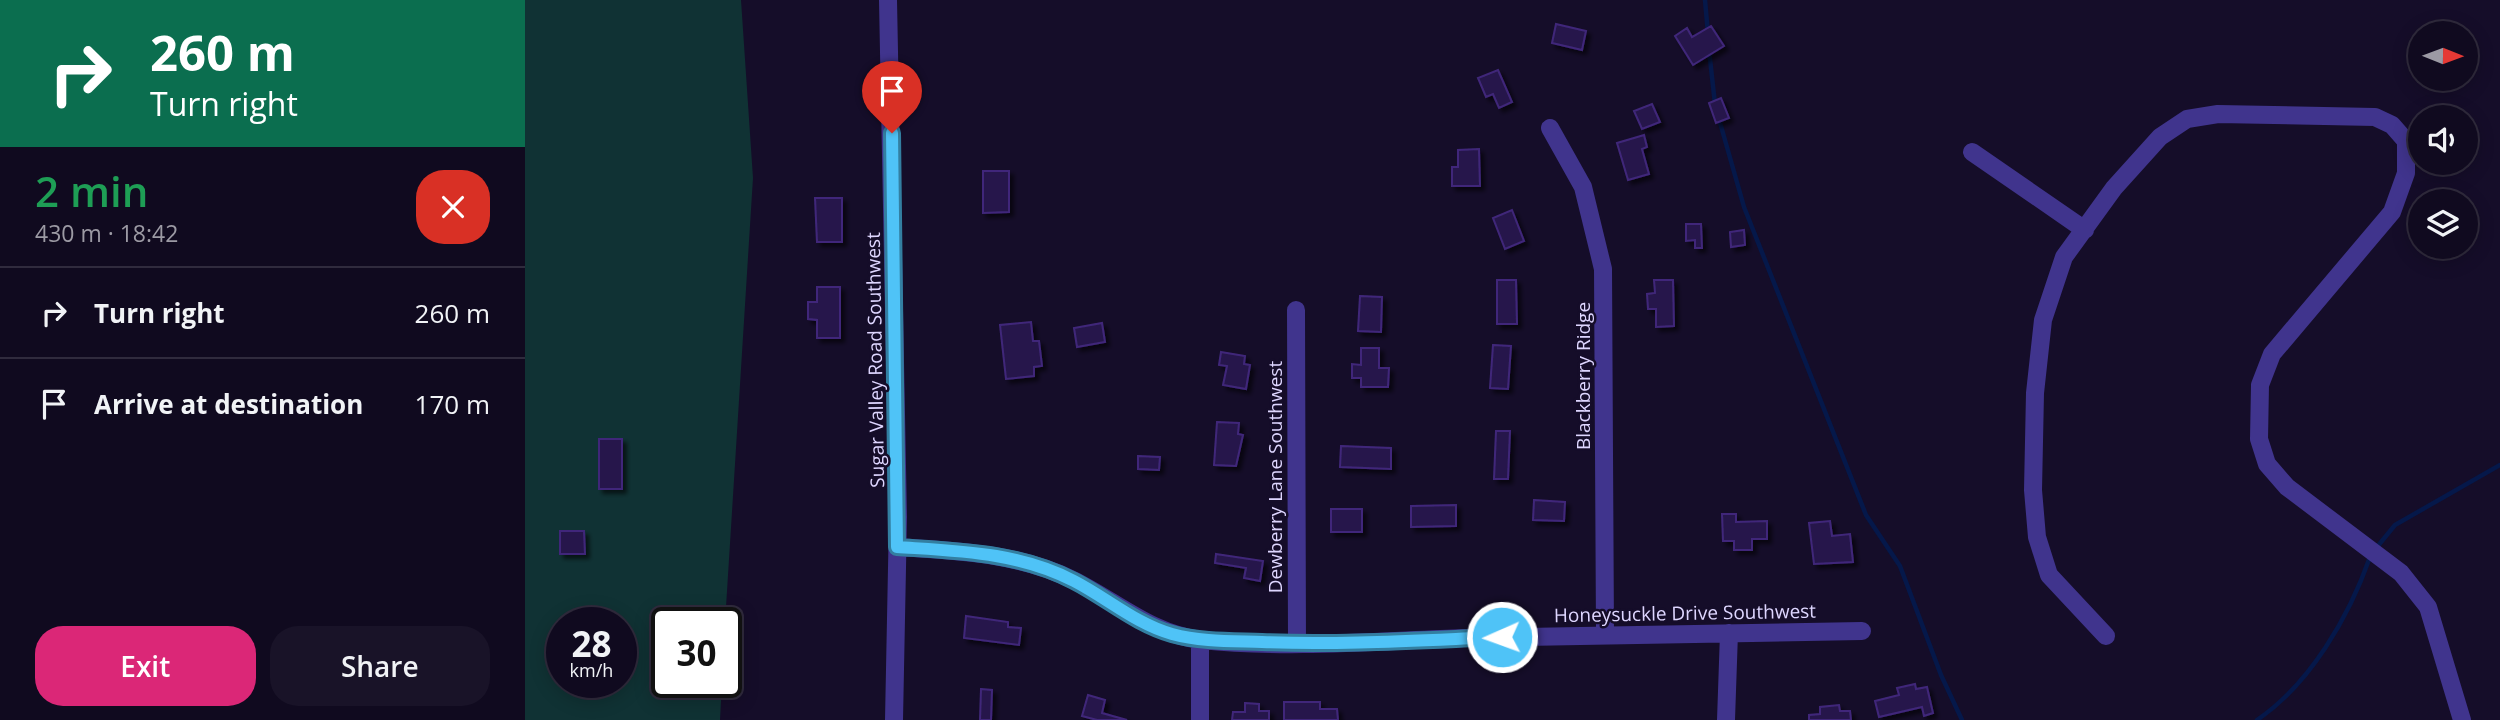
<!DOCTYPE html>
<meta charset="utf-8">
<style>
:root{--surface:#100a1f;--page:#191328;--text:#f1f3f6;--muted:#9c9aa4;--line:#302b3d;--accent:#db2777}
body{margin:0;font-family:"Open Sans",sans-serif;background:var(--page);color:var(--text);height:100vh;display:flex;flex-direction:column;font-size:26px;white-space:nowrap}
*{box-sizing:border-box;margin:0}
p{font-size:23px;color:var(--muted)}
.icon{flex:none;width:38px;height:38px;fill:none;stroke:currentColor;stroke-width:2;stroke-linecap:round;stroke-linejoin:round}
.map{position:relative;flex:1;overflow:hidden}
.sheet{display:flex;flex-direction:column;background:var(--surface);width:525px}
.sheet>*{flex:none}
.banner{background:#0b6e4f;color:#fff;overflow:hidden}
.needle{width:46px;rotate:91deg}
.controls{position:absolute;left:1883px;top:21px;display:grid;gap:14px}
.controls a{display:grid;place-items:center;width:70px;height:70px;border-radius:50%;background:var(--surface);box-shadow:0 4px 18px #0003,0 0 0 2px var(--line);font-size:35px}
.speed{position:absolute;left:21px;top:607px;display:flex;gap:14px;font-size:35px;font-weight:700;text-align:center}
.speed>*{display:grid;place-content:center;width:91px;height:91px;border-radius:50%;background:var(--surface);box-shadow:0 4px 18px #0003,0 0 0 2px var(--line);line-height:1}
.speed small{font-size:18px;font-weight:400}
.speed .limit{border:4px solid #111;border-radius:10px;background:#fff;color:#111}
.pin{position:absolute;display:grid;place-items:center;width:60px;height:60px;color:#fff;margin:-72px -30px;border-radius:50% 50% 50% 0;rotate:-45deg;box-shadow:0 0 7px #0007}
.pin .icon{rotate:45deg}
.me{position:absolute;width:77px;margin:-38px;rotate:268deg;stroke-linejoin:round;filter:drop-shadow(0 0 5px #0008)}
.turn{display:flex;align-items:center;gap:24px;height:147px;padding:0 35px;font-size:32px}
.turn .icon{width:91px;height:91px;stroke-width:2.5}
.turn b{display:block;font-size:49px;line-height:60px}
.round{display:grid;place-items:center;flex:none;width:74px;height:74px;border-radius:28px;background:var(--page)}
.summary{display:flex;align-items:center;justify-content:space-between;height:119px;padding:0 35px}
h1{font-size:42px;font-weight:600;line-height:52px;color:#1e9e55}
.cta{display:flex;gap:14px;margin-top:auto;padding:14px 35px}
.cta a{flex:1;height:80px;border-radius:28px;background:var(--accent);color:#fff;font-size:28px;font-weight:600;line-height:80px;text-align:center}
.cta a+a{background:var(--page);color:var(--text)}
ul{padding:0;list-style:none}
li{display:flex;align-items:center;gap:21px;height:91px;padding:0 35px;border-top:2px solid var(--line)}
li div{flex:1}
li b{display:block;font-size:26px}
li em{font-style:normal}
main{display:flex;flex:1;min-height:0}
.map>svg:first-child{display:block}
</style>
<main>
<section class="sheet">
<div class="banner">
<div class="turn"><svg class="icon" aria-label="right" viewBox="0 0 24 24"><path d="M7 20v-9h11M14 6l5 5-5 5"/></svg><div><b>260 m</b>Turn right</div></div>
</div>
<div class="summary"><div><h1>2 min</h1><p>430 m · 18:42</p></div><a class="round" style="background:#d93025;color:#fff"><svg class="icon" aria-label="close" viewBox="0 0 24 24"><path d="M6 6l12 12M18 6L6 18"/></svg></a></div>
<ul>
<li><svg class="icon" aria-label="right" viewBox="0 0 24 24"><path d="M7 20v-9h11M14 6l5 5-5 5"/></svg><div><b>Turn right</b></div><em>260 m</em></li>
<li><svg class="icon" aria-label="arrive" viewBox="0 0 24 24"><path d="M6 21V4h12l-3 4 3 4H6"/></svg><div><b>Arrive at destination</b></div><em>170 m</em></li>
</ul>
<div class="cta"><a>Exit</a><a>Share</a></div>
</section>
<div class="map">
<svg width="1975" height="720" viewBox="0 0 1975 720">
<defs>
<filter id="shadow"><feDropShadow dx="4" dy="4" stdDeviation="2" flood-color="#0009"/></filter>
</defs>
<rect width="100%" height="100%" fill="#150d29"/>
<!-- green -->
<path fill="#103234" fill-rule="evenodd" d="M0,0H216L228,178L200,623H142V682L197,683L195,720H0ZM37,623H96V682H37Z"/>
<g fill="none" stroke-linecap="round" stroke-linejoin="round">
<!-- stream -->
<path stroke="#05184a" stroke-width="4.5" d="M1180,0L1183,34
M1184,50L1190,104
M1194,119L1219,207L1341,515L1375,566L1416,675L1437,720
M1852,547L1870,525L1975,465
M1732,720C1785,684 1824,617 1845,557"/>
</g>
<!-- building -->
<path fill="#27184c" stroke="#40287a" stroke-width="2" filter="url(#shadow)" d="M1031,24L1061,31L1057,50L1027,43Z
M1186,26L1199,46L1168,65L1150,36L1162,28L1167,37Z
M973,70L987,102L974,108L968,94L961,97L953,78Z
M1196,98L1204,118L1191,123L1184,103Z
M1127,104L1135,122L1117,129L1109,111Z
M1119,135L1122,147L1117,149L1124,174L1103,180L1092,143Z
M954,149L955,186H927V167H933V150Z
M458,171H484V212L458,213Z
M290,198H317V242H292Z
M987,210L999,241L980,249L968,218Z
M1161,224H1176L1177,248H1170V240L1161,241Z
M1219,230L1220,245L1206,247L1205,232Z
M972,280H991L992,324H972Z
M1129,280H1148L1149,326L1131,327V309H1123L1122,294L1130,293Z
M292,287H315V338H292V320L283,319V302H292Z
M835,296L857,297L856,332L833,331Z
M506,322L508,341H514L517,366L509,367V376L481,379L475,325Z
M577,323L580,342L552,347L549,328Z
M968,345L986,346L983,389L965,388Z
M836,348H854V368H864L863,387H836V378H827V364L836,365Z
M696,352L720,356L719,364L725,365L721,389L698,385L702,366L694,365Z
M692,422L714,423L713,434L718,435L711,466L689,465Z
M971,431H985L983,479H969Z
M74,439H97V489H74Z
M816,446L866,448V469L815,467Z
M613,456L635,457L634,470L613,469Z
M1009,500L1040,502L1039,521L1008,520Z
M931,505V526L886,527V506Z
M806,509H837V532H806Z
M1197,514H1211V522L1242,521V539H1227V550H1209V541H1198Z
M1305,521L1307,536L1325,534L1328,562L1289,564L1284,523Z
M35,531H59L60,554H35Z
M691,554L738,561L735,581L719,578L721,568L690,563Z
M441,616L483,622V627L496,628L494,645L439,638Z
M1390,684L1391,689L1402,687L1408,713L1399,716L1397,707L1354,717L1350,701L1374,695L1372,688Z
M456,689L467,690L466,720H455Z
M563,695L580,700L577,713L602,720H572L557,716Z
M759,702H795V709H812L813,720H759Z
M720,703L734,704V711H744V720H707L708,712H720Z
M1314,705L1315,711H1325L1326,720H1284V715L1295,714V707Z"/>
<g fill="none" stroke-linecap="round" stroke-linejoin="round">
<!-- minor -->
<path stroke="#40348d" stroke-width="18" d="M363,0L373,517L369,720
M1025,128L1058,187L1078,269L1080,634
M1447,152L1560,230
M771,310L772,643
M372,547C432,551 493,553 548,580C591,601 626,634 676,640C763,649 853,641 940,638C1073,635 1205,633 1337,631
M1581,636L1524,575L1512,537L1508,490L1510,393L1518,320L1539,257L1589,188L1635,137L1662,119L1693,114L1850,117L1867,125L1881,141V173L1867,212L1747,354L1735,385L1734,439L1742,464L1762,487L1876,573L1903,607L1937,720
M675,720V640
M1201,720L1204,633"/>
</g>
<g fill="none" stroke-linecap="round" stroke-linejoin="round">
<!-- route casing -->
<g stroke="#337fa1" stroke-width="18">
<path id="route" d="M367,133L372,547C432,551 494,552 549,581C582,598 611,624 647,634C676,642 707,641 737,642C817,645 898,640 977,637"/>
</g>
<!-- route -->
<use href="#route" stroke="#4fc3f7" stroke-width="12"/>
</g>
<g text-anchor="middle" stroke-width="5" stroke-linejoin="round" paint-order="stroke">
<!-- street labels -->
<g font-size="19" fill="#ded6ff" stroke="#150d29">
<text transform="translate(350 360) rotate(-91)" y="7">Sugar Valley Road Southwest</text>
<text transform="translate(1058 376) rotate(-90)" y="7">Blackberry Ridge</text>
<text transform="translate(750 477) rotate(-90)" y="7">Dewberry Lane Southwest</text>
<text transform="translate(1160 613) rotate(-1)" y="7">Honeysuckle Drive Southwest</text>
</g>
</g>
</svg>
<div class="controls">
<a><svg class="needle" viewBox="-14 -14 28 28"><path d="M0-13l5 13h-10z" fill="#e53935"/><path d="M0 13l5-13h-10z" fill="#9c9aa4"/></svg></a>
<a><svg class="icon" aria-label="sound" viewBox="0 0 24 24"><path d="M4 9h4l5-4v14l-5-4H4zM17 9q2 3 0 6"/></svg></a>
<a><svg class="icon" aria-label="layers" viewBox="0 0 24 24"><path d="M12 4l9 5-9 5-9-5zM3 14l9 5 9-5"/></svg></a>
</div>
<div class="speed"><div>28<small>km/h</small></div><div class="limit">30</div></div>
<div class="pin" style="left:367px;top:133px;background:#d93025"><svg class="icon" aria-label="arrive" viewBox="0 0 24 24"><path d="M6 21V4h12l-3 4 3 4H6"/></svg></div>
<svg class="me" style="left:977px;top:637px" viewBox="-20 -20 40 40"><circle r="17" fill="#4fc3f7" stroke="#fff" stroke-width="3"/><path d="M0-11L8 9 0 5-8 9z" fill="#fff"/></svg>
</div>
</main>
